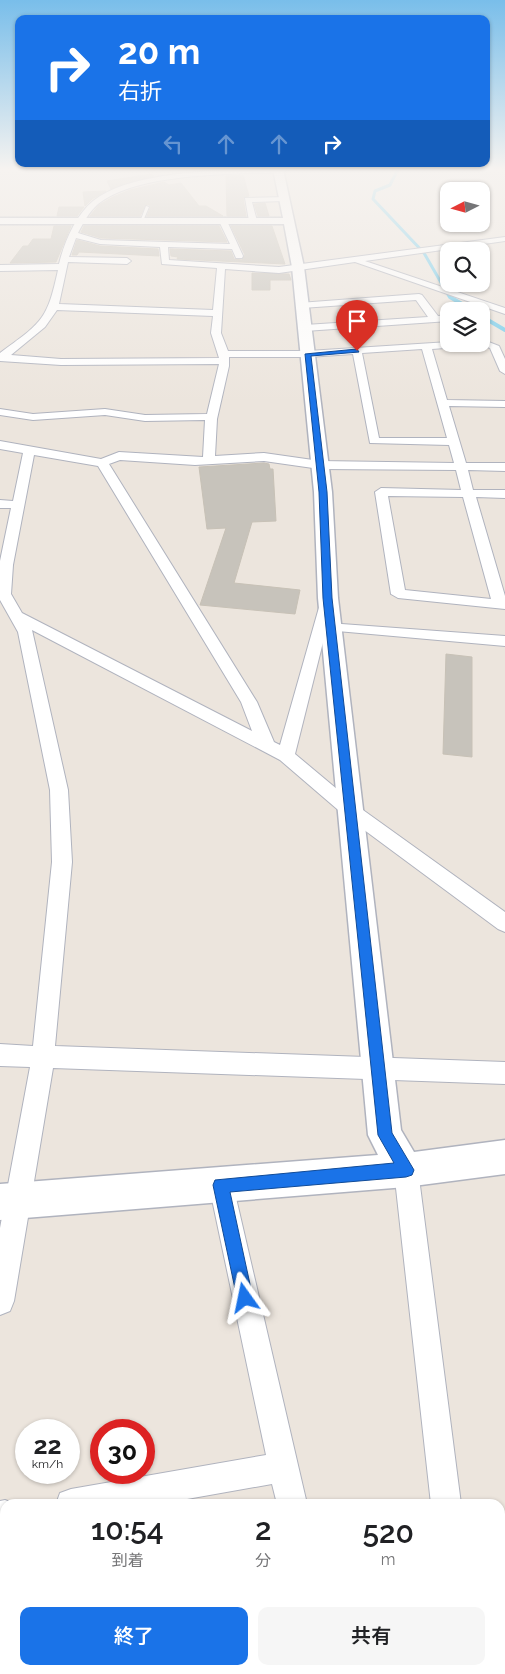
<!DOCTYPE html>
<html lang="ja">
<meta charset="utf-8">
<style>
:root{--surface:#fff;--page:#f6f6f6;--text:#202124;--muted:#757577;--accent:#1a73e8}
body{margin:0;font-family:Raleway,"Noto Sans JP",sans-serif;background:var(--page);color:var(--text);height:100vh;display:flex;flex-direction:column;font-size:19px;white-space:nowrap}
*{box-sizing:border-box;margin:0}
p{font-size:16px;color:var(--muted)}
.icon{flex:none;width:28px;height:28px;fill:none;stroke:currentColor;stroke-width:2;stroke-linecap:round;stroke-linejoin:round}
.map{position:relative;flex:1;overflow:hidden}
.drawer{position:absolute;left:0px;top:1499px;width:505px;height:176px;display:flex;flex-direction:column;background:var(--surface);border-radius:15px 15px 0 0;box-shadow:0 1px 4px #0004}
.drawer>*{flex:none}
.banner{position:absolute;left:15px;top:15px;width:475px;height:152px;border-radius:10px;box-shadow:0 1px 4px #0004;background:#1a73e8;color:#fff;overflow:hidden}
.needle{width:32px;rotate:264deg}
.controls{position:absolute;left:440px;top:182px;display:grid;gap:10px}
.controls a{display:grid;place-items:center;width:50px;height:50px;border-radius:10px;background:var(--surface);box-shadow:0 1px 4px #0004;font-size:25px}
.speed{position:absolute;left:15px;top:1419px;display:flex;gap:10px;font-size:25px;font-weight:700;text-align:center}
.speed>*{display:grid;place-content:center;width:65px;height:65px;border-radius:50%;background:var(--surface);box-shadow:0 1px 4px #0004;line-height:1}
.speed small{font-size:12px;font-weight:400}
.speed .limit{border:8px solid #d22;background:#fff;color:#111}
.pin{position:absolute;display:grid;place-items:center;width:42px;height:42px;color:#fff;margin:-51px -21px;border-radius:50% 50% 50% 0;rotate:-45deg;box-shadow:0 0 5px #0007}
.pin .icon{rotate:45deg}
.me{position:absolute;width:55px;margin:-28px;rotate:348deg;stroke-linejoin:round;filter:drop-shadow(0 0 4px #0008)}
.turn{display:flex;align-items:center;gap:18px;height:105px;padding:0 20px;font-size:22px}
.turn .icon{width:65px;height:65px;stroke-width:2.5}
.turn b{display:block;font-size:35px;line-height:42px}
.lanes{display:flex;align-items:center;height:48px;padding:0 20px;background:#0003;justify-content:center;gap:25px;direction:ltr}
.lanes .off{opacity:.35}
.eta{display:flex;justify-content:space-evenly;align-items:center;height:85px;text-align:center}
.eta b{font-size:30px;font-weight:600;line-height:35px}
.cta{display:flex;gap:10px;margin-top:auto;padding:10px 20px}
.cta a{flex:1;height:58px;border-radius:10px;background:var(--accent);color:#fff;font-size:20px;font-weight:600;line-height:58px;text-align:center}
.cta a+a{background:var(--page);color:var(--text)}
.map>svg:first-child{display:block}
</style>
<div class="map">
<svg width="505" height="1674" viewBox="0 0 505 1674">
<rect width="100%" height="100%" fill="#ece5dd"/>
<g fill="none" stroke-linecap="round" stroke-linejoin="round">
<!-- stream-far1 -->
<path stroke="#72ccec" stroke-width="3" d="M398,169L390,185L375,191L373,199L424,253L443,286"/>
<!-- stream -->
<path stroke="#72ccec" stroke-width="4" d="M443,285L450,297L474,311
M481,316L505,330"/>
</g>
<!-- building -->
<path fill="#c7c3bb" stroke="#c7c1b6" d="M151,174L154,176L111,189L107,181Z
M243,175L249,196L243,198L246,216H227L226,176Z
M164,182L169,185L181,183L199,206H206L223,216H147L151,206L147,204L140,216H90L99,205L113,197L130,190Z
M106,191L92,199L85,206L83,192Z
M265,203L269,216H258L254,204Z
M59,207H84L77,216H57Z
M54,226H71L56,262L10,263L23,246H28L33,239H51Z
M84,226H219L227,242L101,238L81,232Z
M231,226H272L285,264L177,259L178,257L171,256L170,249L231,251L234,259L242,260L245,255Z
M77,240L100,246L158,249L159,256L79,252L77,255H72Z
M252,273L289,274L291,280H270V290H252Z
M264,463L269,464L270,469H273L276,521L252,522L234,583L300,590L295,614L200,605L226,528L207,529L199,467Z
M446,654L472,657V757L443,754Z"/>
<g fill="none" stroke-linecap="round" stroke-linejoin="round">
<!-- lane casing -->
<g stroke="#b0b3be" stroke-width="2">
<path id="lane" d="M146,206L149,207L143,221L140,222Z"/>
</g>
<!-- street casing -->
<g stroke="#b0b3be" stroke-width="2">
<path id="street" d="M241,169H289C280,175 259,172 248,173C205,175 132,177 98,204C89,212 83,223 78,233L101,240L230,244L219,221L223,219L227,221L243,256L242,258H236L232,249L168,247L169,260L279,267L505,237V241L365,261L505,308V314L355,262L279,273L225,269L221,333L228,351H308L449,342V344H463L458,347L432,349L447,400L505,401V407L449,406L466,463H505V471L468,470L473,490H505V498L476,497L505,596V609L398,598L391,594L375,492L381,488L461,490L456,470L320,469L264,461L195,465L120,460L109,464L257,702L274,742L280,745L320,604H330L332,607L328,623L505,636V646L326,630L295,754L356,805L505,912V932L498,929L344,815L280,760L32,630L68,790L72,862L55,1046L505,1062V1084L53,1068L14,1301L10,1311L0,1315V1228L30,1067L0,1066V1044L33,1046L52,862L50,790L18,632L0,600V561L11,508H0V500L13,501L23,453L0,449V441L101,459L119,452L203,457L205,420L145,421L105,415L33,420L0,415V409L33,414L105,409L145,415L207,414L219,364L61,365L0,361V353C42,322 47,321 58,270L0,271V265L59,264C64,243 75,216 93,201C127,174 198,172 241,169ZM76,238L100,244L160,247L162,264L217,268L213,310L59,304L68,262L127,264L131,261L127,258L69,257ZM57,310L213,316L211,333L219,358L61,359L11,355L45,327ZM422,349L447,438H379L362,353ZM353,354L370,443L449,445L454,463L320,461L264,453L215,456L217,419L229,366V357H308ZM34,455L98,466L241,702L252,731L22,613L11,594L13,565ZM388,496L463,497L491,599L405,590Z
M287,197V201H284L252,202L257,221L253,223L249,221L245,198Z
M419,294L422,295L438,316L449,315V321L305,331L300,328L305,325L428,317L416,300L302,308L299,307V303Z
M481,339L499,346L505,359V374L500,371L490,348L477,344H481Z
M406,1158L415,1161L418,1170L461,1504H431L394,1170L397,1161Z
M221,1173L230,1176L233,1185L307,1504H277L272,1484L159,1504H56L60,1493L71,1489L266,1455L209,1185L212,1176Z
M5,1500L15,1504H5V1530L0,1531V1501Z
M448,1670H482L483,1674H449Z"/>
</g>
<!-- secondary casing -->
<g stroke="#b0b3be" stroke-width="3">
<path id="secondary" d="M273,169H283L304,267L332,492L338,598L401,1130L414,1152L505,1140V1174L406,1187L0,1220V1184L378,1155L368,1135L318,598L314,492L292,267L284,224H0V218H283Z"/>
</g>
<!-- lane -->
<use href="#lane" fill="#fff" fill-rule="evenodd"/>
<!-- street -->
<use href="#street" fill="#fff" fill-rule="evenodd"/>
<!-- secondary -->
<use href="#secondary" fill="#fff" fill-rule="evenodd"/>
</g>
<!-- sky -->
<linearGradient id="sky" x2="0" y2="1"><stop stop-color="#79beea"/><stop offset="0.42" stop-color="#f6f3f0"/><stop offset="1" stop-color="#f6f3f0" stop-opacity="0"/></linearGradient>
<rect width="505" height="403" fill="url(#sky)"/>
<!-- route -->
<path fill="#1a73e8" stroke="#114b97" d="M357,349L359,352L311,356L327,492L332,598L392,1133L414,1170L412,1175L406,1177L230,1192L253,1298L251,1303L245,1306L239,1303L237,1298L213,1185L215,1180L394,1163L378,1135L323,598L319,492L305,354Z"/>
</svg>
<div class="controls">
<a><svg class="needle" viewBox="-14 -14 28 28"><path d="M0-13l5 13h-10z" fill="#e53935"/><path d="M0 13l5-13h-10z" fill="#757577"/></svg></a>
<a><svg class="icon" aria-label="search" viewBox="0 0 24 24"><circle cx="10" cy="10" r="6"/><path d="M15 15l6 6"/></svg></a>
<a><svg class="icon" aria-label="layers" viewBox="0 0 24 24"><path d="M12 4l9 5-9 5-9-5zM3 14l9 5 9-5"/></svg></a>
</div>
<div class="speed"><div>22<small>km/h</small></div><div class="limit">30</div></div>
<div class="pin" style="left:357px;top:351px;background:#d93025"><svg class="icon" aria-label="arrive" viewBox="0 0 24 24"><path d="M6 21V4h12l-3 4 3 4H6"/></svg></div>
<svg class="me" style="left:245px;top:1298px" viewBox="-20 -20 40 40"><path d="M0-17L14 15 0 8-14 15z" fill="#1a73e8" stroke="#fff" stroke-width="4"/></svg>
<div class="banner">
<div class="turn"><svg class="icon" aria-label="right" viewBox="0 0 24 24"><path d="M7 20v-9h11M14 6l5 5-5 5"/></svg><div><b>20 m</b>右折</div></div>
<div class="lanes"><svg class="icon off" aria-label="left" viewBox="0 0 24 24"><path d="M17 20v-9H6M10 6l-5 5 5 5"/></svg><svg class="icon off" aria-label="ahead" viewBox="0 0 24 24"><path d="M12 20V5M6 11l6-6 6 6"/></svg><svg class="icon off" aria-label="ahead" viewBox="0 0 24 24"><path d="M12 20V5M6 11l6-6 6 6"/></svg><svg class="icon" aria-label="right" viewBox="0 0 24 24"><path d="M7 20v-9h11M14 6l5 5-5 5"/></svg></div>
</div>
<section class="drawer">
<div class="eta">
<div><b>10:54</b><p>到着</p></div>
<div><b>2</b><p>分</p></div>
<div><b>520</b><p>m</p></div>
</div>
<div class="cta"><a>終了</a><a>共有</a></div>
</section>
</div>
